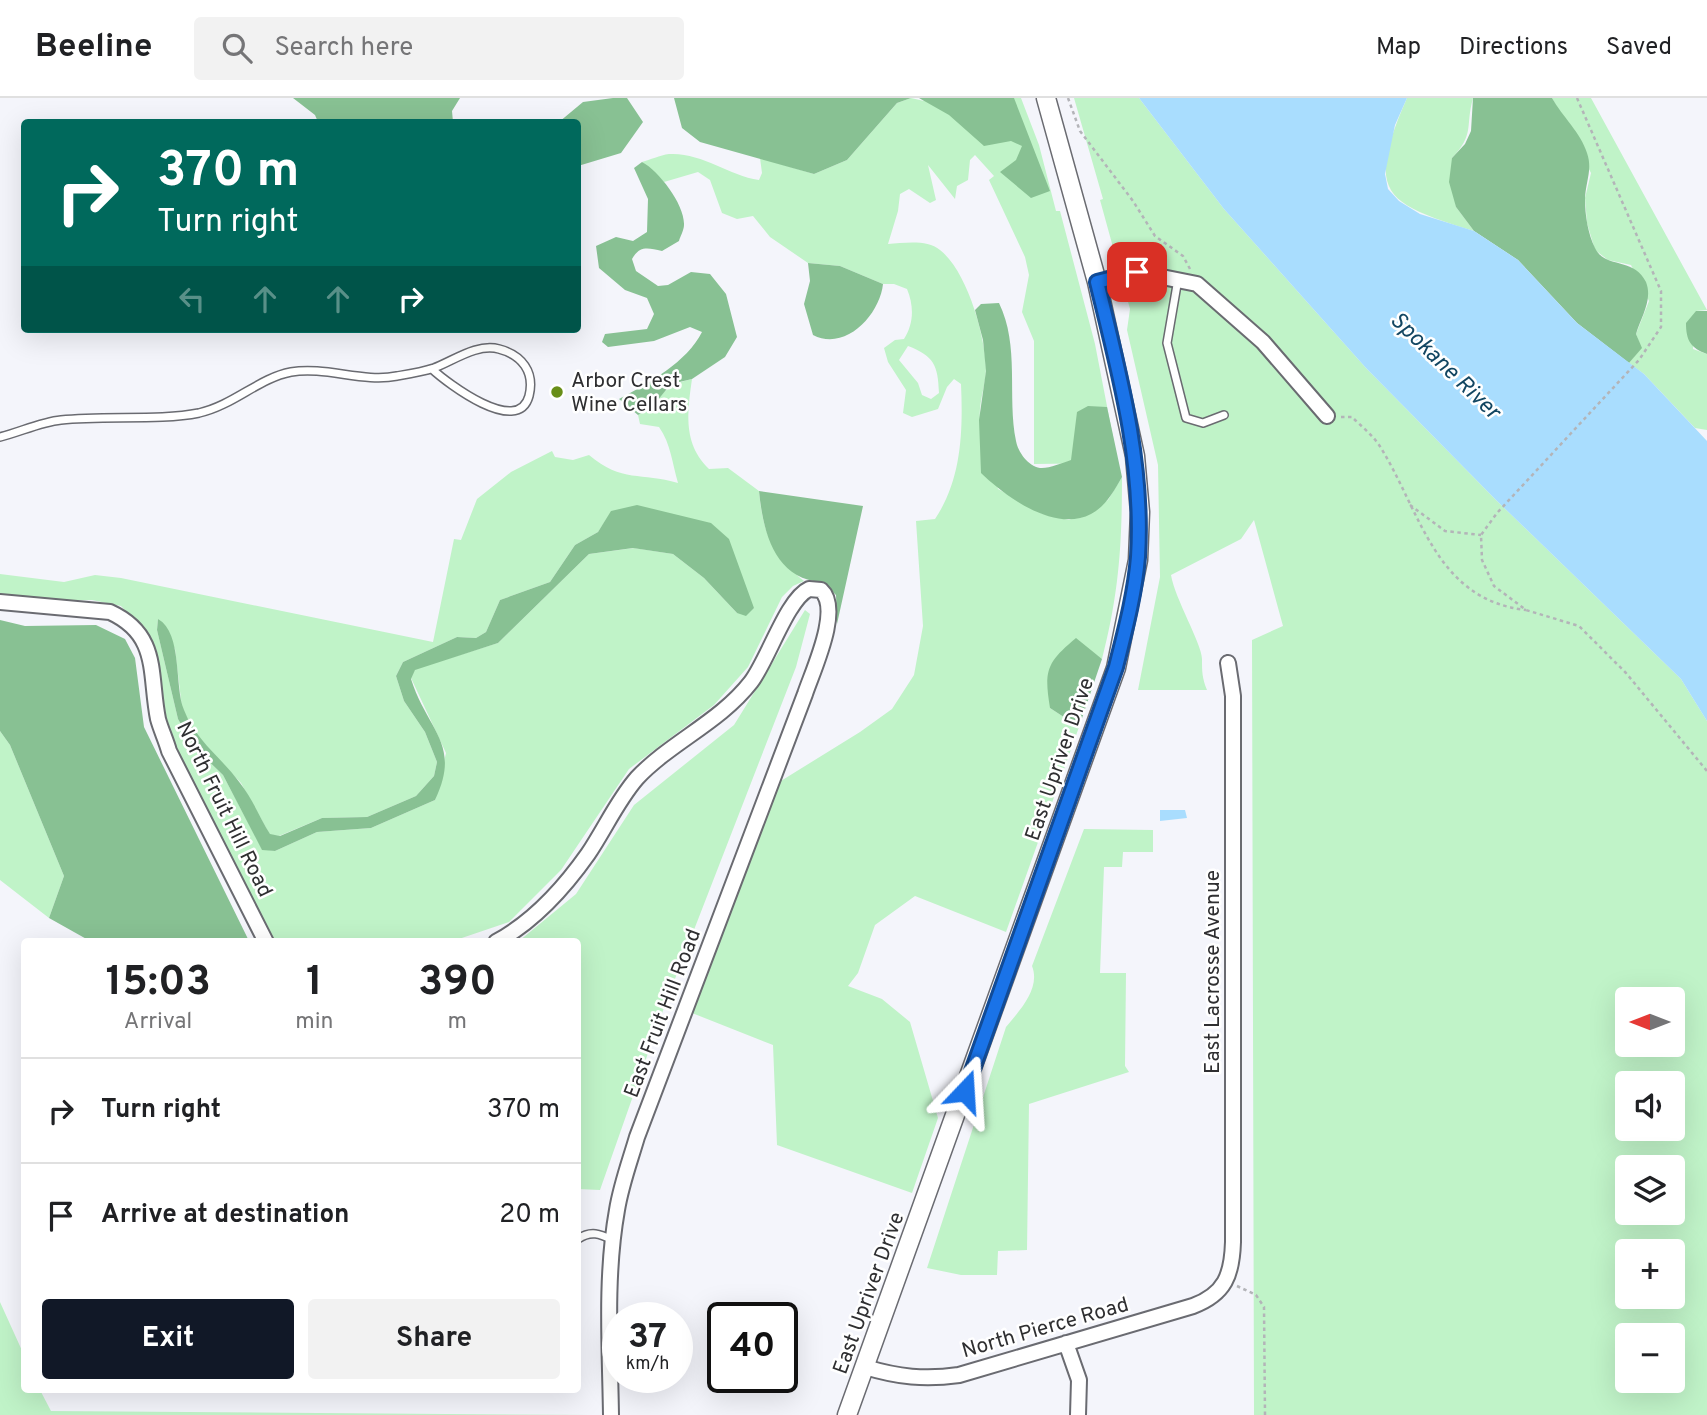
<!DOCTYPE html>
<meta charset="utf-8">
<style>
:root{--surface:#fff;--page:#f2f2f2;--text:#202124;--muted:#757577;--line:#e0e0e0;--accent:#111827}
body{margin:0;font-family:Overpass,sans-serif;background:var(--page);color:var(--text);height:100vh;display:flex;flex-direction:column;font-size:26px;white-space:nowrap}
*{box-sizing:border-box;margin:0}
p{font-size:23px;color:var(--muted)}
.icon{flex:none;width:38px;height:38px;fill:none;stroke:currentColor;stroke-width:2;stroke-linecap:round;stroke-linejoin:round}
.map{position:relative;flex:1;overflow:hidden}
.drawer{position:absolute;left:21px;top:840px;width:560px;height:455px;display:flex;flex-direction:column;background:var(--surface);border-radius:7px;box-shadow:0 7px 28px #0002}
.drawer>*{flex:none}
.banner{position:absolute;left:21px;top:21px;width:560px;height:214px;border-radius:7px;box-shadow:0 7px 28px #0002;background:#00695c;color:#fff;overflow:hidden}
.needle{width:46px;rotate:270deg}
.buttons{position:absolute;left:1615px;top:889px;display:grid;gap:14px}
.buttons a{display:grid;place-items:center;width:70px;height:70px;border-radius:7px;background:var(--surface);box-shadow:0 7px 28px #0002;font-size:35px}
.speed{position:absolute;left:602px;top:1204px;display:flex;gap:14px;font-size:35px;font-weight:700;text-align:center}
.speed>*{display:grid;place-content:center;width:91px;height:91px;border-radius:50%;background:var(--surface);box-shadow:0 7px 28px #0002;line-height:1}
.speed small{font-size:18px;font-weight:400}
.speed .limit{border:4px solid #111;border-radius:10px;background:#fff;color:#111}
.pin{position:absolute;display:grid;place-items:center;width:60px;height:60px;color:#fff;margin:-30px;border-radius:14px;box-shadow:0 4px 10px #0006}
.me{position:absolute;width:77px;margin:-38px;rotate:20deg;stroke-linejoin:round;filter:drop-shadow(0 0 5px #0008)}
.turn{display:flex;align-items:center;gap:24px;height:147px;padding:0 21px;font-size:32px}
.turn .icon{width:91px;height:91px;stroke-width:2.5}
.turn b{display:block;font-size:49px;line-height:60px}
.lanes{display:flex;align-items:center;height:66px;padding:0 21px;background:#0003;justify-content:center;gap:35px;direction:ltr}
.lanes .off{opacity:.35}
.eta{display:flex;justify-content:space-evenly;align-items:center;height:119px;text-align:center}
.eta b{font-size:42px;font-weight:700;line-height:49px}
.button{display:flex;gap:14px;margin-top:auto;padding:14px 21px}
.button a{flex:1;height:80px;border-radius:7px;background:var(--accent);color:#fff;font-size:28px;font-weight:700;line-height:80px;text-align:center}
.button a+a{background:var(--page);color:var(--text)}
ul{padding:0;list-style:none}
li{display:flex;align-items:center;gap:21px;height:105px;padding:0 21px;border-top:2px solid var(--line)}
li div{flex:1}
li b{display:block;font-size:26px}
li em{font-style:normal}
header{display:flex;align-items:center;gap:42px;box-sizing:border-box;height:98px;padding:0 35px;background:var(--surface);border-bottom:2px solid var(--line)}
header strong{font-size:33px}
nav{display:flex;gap:38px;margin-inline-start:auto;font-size:24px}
.search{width:490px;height:63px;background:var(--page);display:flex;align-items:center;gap:18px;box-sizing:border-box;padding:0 24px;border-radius:7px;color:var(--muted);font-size:26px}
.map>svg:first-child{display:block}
</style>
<header>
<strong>Beeline</strong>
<div class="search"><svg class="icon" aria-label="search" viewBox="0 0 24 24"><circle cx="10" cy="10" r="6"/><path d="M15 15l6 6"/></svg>Search here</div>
<nav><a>Map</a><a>Directions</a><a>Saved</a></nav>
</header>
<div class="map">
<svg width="1707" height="1317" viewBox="0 0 1707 1317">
<rect width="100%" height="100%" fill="#f4f5fb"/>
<!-- green -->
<path fill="#c0f3c8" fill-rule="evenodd" d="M911,0L924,3L922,0H1021L1039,47L1056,113H1060L1095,246L1118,365L1034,366V243L1022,214L1029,177L1025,159L989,82L994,78L975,57L970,62L968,82L957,88L955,101L928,67L936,102L930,105L909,91L900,96L898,113L888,146C904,145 927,141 940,152C967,173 985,237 986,270C986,287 978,306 980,323C982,345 992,369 998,391L1043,416L1069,422L1108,402L1122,379C1122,447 1119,495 1102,561L1075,541L1050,610L1079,629L1006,834L915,798L875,827L858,875L848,888L882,901L910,924L938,1020L912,1095L777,1047L773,947L692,915L776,686L860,634L892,611L914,577L923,528L916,423L935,421C962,381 963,332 961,286L954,281L947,289L938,311L912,319L903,315L906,292L888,264L884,250L895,242L904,241C914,225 914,208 907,191L894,186H883L840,168L808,165L770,139L753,118L737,121L722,115L710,82L698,74L664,84L642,64C650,62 660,57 669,56C701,54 728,77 759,82L762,75L760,60L814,76L847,62L897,5ZM908,248C934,258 938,267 939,295L931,301L922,297L918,285L899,262Z
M1074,0H1139L1224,111L1366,270L1496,402L1681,581L1707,623V1317H1254L1252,542L1283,528L1254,422L1241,441L1171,477C1175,501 1202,546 1202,561C1202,573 1202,580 1207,592H1138L1160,479L1158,367L1127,232L1130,211L1100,102L1103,101ZM1628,901H1673V947H1628ZM1628,985H1673V1031H1628ZM1628,1069H1673V1115H1628ZM1628,1153H1673V1199H1628ZM1628,1237H1673V1283H1628Z
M1407,0H1473C1465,29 1475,36 1452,60L1456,109L1474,133C1384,105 1365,96 1407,0Z
M1552,0H1591L1707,212L1696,213L1693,251L1707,256V332L1695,330L1644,276L1629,265L1641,250L1636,236L1649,203L1631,167L1608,162L1595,152L1587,125L1585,100L1591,75Z
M692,281C687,315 683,346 709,371L728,370L759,393C763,434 771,456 804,483L793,488L782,499L748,569L714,607L629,671L561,772L509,824L450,844L274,843L173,648L163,620L157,562L145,534L121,508L92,502L52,503L0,496V476L64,484L95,477L121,480L433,544L454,441L461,442L477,401L511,374L552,353L555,359L573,362L589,357C622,385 641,374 678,385C672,365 671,346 659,329L640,326L638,317C665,302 658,288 692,281ZM612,413L754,510L737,515L704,480L673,456L634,450L589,456L498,545L415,571L411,580L446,655L435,702L371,730L317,734L275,753L262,751L223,677L194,649L178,621L157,532L158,521L175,551L182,610L196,638L241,685L270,737L279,738L322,720L367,719L416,698L434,678L437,664L425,634L404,603L396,578L403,564L457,539L476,540L486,534L500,502L550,484L575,447L598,434Z
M805,512L810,516L796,569L666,904L600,1092L578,1091V844L519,843L576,796L634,707L734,627Z
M0,633L10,647L64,778L49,820L0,782Z
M1084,731L1153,732V754H1123L1122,769H1104L1100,875H1126L1125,968L1129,974L1029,1006L1027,1152L998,1153L997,1177H961L927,1170L1006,929C1019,913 1041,891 1032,868Z
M0,1204L24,1257V1292H40L51,1313L592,1317H0Z"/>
<!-- forest -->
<path fill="#88c193" d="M293,0H460L452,13L453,24H318L315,17Z
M613,0H627L643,24L621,55L578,68V24H559L583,4Z
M674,0H911L897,5L847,62L814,76L700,44L682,30Z
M919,0H1014L1050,93L1031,100L1000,74L1016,62L1022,48L1011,43L984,48L949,17Z
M1473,0H1552C1562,18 1581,35 1587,55C1593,72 1585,85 1585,102C1585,117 1588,136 1595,150C1605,171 1634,159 1646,184C1653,202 1641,219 1636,236L1642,250L1629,265L1577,225L1518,162L1474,133L1456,109L1449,84L1452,60L1465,46L1471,33Z
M642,64C659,73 685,107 684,127C684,132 680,139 679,143L662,153C648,150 640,147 632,161L636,173L658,188L668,187L691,174L710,176L726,196L737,239L725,259L692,281L671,286L652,309L638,317L619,301C649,285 687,264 702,234L690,229L654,243L608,249L602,244L605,236L647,231L654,216L647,200L625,192L599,170L596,148L616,139L633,143L647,134L648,101L634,70Z
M808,165L840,168L883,186C880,216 846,254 813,237L804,206L810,183Z
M999,205C1020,248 1007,298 1016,343C1018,354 1028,368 1040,370C1048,371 1062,365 1071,362L1077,314L1088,308L1107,309L1122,379C1114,393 1106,408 1091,416C1055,435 1006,399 981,375L979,322L986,273L983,242L975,212L981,206Z
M1696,213H1707V256C1691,250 1686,243 1686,225Z
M759,393L863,408L837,526L836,497L822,484C774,481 763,433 759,393Z
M637,407L711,425L729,441L754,510L746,518L737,515L704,480L673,456L633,450L589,456L498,545L415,572L411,581C427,632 462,646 435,702L371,730L317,734L275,753L262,752L223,677L194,649L178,621L157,532L158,521C183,535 174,589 184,612C196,643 221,659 240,685C252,700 260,720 270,736L280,738L322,720L367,719L416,698L434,678L437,664L425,634L404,603L396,578L403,564L457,539L476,540L486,534L500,502L550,484L575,447L598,434L611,413Z
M0,522L25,528L96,527L125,541L135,560L144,629L249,843H90L49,820L64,778L10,647L0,633Z
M1076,540L1102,561L1079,629L1050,610C1044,573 1046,565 1076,540Z"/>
<!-- water -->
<path fill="#a9ddfe" d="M1139,0H1407L1395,27L1385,76L1388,91L1399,103L1420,116L1474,133L1518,162L1577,225L1644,276L1707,343V623L1681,581L1496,402L1366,270L1224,111Z
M1160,712H1185L1187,720L1160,723Z"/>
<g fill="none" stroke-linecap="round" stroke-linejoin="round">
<!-- service casing -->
<g stroke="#6a6b71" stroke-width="10">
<path id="service" d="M1178,181L1167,245L1186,320L1203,325L1224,317
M0,339C20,334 41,324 61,322C104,317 159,323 199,315C234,307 259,280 291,274C326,268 363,285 397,278C409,276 422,274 434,270C453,263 477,245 499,251C522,257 535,274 529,298C518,339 447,285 432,271
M578,1141C591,1132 600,1136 613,1142"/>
</g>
<!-- minor casing -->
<g stroke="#6a6b71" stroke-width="18">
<path id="minor" d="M1097,184L1137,174L1197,186L1263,244L1327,318
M0,504L110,514C160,537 149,576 158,621C161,632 166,642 169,653L266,844
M496,844C533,824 564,790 588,756C605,731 617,703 637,680C671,644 720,624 751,584C768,562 787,501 809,491L821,492C842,511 813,572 805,596L637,1039C630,1063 621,1087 617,1112C605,1179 610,1250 611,1317
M1066,1245L1079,1282L1078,1317
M865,1269C898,1279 925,1282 959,1277L1193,1208C1225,1196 1232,1177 1233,1144V598L1228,565"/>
</g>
<!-- tertiary casing -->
<g stroke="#6a6b71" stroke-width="21">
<path id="tertiary" d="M847,1317L1116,570L1138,462L1140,414L1135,358L1097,184L1046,0"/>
</g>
<!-- path -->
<path stroke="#b3b4b8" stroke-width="2.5" stroke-dasharray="3.5 3.5" stroke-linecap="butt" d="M1068,0L1080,33L1133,103L1155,138L1183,158L1190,171
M1577,0L1661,193V229L1639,262L1497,415L1481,437L1482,462L1494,488L1526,512L1579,528L1626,575L1707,673
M1341,319H1352C1361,328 1374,338 1381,350C1421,415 1436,502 1526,512
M1410,407L1445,433L1481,437
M1237,1188L1256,1197L1264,1209L1265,1317"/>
<!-- service -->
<use href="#service" stroke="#fff" stroke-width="7"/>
<!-- minor -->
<use href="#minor" stroke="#fff" stroke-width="14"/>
<!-- tertiary -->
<use href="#tertiary" stroke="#fff" stroke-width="18"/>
</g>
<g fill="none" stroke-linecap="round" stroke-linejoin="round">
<!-- route casing -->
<g stroke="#114b97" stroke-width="18">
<path id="route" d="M965,993L1116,569C1125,533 1135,496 1138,459C1144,365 1119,274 1097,184L1137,174"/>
</g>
<!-- route -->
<use href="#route" stroke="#1a73e8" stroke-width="12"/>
</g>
<!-- markers -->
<circle fill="#688e18" stroke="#fff" stroke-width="2.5" cx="557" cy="294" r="7"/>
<g text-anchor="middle" stroke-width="5" stroke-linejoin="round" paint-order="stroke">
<!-- poi labels -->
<g font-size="21" fill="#2f2f31" stroke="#fff" text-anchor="start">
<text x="571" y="289">Arbor Crest<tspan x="571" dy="24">Wine Cellars</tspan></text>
</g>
<!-- street labels -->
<g font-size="21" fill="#2f2f31" stroke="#fff">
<text transform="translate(1059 661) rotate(-71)" y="7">East Upriver Drive</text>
<text transform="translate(225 711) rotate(64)" y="7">North Fruit Hill Road</text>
<text transform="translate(1212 874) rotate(-90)" y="7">East Lacrosse Avenue</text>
<text transform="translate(662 915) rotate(-69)" y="7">East Fruit Hill Road</text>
<text transform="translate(868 1195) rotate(-70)" y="7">East Upriver Drive</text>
<text transform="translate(1045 1229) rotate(-16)" y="7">North Pierce Road</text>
</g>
<!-- water labels -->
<g font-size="23" font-style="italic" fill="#124662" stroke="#fff">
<text transform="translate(1446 267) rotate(44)" y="8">Spokane River</text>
</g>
</g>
</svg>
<div class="buttons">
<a><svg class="needle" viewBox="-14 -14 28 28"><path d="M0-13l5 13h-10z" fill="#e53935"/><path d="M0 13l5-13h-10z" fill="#757577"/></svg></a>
<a><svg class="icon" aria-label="sound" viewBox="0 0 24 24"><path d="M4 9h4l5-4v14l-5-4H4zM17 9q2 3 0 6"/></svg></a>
<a><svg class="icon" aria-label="layers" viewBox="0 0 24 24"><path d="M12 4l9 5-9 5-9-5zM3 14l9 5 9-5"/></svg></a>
<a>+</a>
<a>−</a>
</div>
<div class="speed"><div>37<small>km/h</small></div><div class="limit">40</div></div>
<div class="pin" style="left:1137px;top:174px;background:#d93025"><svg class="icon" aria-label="arrive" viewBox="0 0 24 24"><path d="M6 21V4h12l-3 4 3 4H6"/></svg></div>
<svg class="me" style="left:965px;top:993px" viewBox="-20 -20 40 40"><path d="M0-17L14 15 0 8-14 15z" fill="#1a73e8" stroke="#fff" stroke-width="4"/></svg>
<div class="banner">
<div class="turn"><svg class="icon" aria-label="right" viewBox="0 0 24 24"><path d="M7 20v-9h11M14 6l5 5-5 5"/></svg><div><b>370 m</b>Turn right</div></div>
<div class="lanes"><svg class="icon off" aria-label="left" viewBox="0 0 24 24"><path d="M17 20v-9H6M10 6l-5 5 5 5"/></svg><svg class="icon off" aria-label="ahead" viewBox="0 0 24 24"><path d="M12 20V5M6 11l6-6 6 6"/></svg><svg class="icon off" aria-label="ahead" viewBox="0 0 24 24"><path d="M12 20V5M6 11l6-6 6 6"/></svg><svg class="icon" aria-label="right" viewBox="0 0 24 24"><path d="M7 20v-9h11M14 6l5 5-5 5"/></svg></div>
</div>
<section class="drawer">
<div class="eta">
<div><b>15:03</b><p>Arrival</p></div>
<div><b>1</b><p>min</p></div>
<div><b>390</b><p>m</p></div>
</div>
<ul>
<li><svg class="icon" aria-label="right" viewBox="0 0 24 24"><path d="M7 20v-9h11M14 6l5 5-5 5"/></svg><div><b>Turn right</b></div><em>370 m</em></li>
<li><svg class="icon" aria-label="arrive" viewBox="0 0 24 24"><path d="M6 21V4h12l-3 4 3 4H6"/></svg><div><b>Arrive at destination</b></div><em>20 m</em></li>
</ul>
<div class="button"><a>Exit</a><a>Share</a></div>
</section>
</div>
